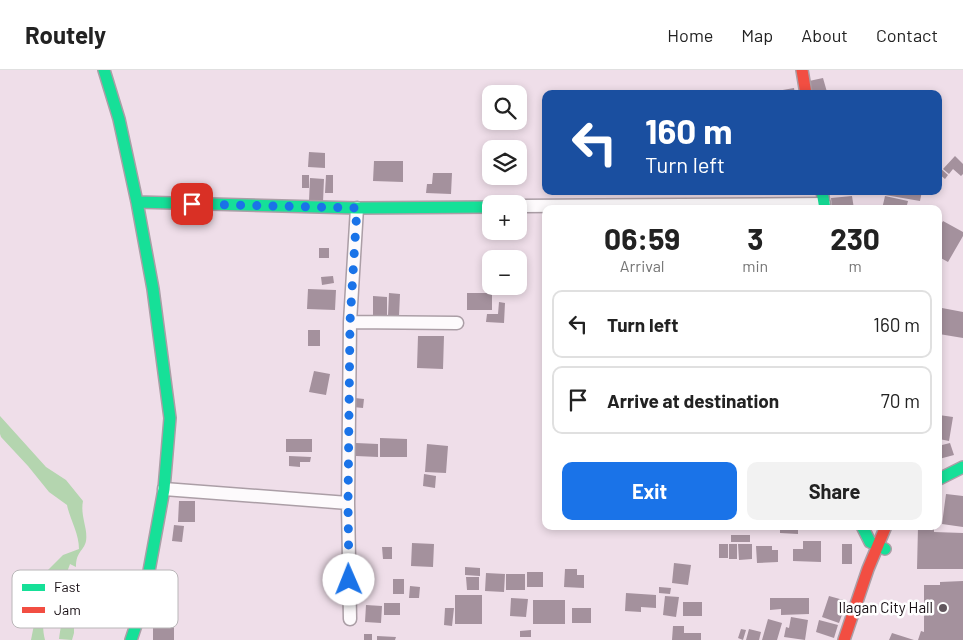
<!DOCTYPE html>
<meta charset="utf-8">
<style>
:root{--surface:#fff;--page:#f2f2f2;--text:#222;--muted:#767676;--line:#e0e0e0;--accent:#1a73e8}
body{margin:0;font-family:Barlow,sans-serif;background:var(--page);color:var(--text);height:100vh;display:flex;flex-direction:column;font-size:19px;white-space:nowrap}
*{box-sizing:border-box;margin:0}
p{font-size:16px;color:var(--muted)}
.icon{flex:none;width:28px;height:28px;fill:none;stroke:currentColor;stroke-width:2;stroke-linecap:round;stroke-linejoin:round}
.map{position:relative;flex:1;overflow:hidden}
.sheet{position:absolute;left:542px;top:135px;width:400px;height:325px;display:flex;flex-direction:column;background:var(--surface);border-radius:10px;box-shadow:0 2px 8px #0003}
.sheet>*{flex:none}
.hud{position:absolute;left:542px;top:20px;width:400px;height:105px;border-radius:10px;box-shadow:0 2px 8px #0003;background:#1a4fa0;color:#fff;overflow:hidden}
.controls{position:absolute;left:482px;top:15px;display:grid;gap:10px}
.controls a{display:grid;place-items:center;width:45px;height:45px;border-radius:10px;background:var(--surface);box-shadow:0 2px 8px #0003;font-size:25px}
.pin{position:absolute;display:grid;place-items:center;width:42px;height:42px;color:#fff;margin:-21px;border-radius:10px;box-shadow:0 2px 8px #0006}
.me{position:absolute;width:55px;margin:-28px;rotate:359deg;stroke-linejoin:round;filter:drop-shadow(0 0 4px #0008)}
.turn{display:flex;align-items:center;gap:18px;height:105px;padding:0 20px;font-size:22px}
.turn .icon{width:65px;height:65px;stroke-width:2.5}
.turn b{display:block;font-size:35px;line-height:42px}
.eta{display:flex;justify-content:space-evenly;align-items:center;height:85px;text-align:center}
.eta b{font-size:30px;font-weight:700;line-height:35px}
.button{display:flex;gap:10px;margin-top:auto;padding:10px 20px}
.button a{flex:1;height:58px;border-radius:10px;background:var(--accent);color:#fff;font-size:20px;font-weight:700;line-height:58px;text-align:center}
.button a+a{background:var(--page);color:var(--text)}
ul{padding:0;list-style:none}
li{display:flex;align-items:center;gap:15px;height:68px;margin:0 10px 8px;padding:0 10px;border:2px solid var(--line);border-radius:10px}
li div{flex:1}
li b{display:block;font-size:19px}
li em{font-style:normal}
header{display:flex;align-items:center;gap:30px;box-sizing:border-box;height:70px;padding:0 25px;background:var(--surface);border-bottom:1px solid var(--line)}
header strong{font-size:24px}
nav{display:flex;gap:28px;margin-inline-start:auto;font-size:18px}
.map>svg:first-child{display:block}
</style>
<header>
<strong>Routely</strong>
<nav><a>Home</a><a>Map</a><a>About</a><a>Contact</a></nav>
</header>
<div class="map">
<svg width="963" height="570" viewBox="0 0 963 570">
<rect width="100%" height="100%" fill="#efdee9"/>
<!-- water -->
<path fill="#b4d5af" d="M0,346L46,397L66,410L83,431C80,446 88,458 86,471C84,481 76,481 76,497L70,494L66,505L74,540V563L72,570L59,569C61,552 69,525 58,511C45,526 40,551 45,570H31L42,514L46,510L44,504L63,485L79,479C79,463 70,450 67,435L49,422L28,396L1,367L0,364Z"/>
<!-- building -->
<path fill="#a4919d" d="M823,8L827,22L812,24L809,11Z
M794,18L795,24H777V21Z
M309,82L325,83V98L308,97Z
M955,86L963,94V104L961,106L953,99L949,104L943,99Z
M374,91H403V112L373,111Z
M940,98L948,105L945,109L939,104Z
M433,103H452L451,124L426,123L427,114H432Z
M302,105H309V118H302Z
M326,105H333V123H325Z
M310,108L324,109L323,132L309,131Z
M669,121H686L685,125L668,124Z
M885,121H922L920,131L885,125Z
M852,126L854,139H832L831,128Z
M885,126L908,131L906,139H882Z
M943,151L963,162V166L948,192L939,187V158Z
M319,178H329V188H319Z
M333,206L334,213L322,215L321,207Z
M308,219L336,220L335,240L307,239Z
M389,223L400,224L399,246H388Z
M467,223H492V240H467Z
M373,226L387,227V246H373Z
M499,232L505,233L504,253L486,252L487,244H498Z
M942,238L963,242V268L939,264Z
M308,260H320V276H308Z
M418,266H444L443,299L417,298Z
M314,301L330,304L326,325L309,322Z
M355,328L364,329L363,338L353,337Z
M939,345L953,347L949,371L939,369Z
M380,368L407,369V387H380Z
M286,369H312V382H286Z
M941,371L942,375L950,373L954,385L939,389V372Z
M356,373L378,374V387L356,386Z
M427,374L448,376L446,403L425,402Z
M289,386L311,387L310,392H300V397L289,396Z
M424,404L436,406L435,418L423,416Z
M946,424L963,426V457L942,454Z
M179,431H195V452H178Z
M174,455L184,456L182,472L172,471Z
M780,456H798V464L780,463Z
M819,456H841V458L820,459Z
M918,457H934V462L963,463V499H917Z
M731,465H750V472H731Z
M803,471H821V492L793,491V479H803Z
M412,473L434,474L433,497L411,496Z
M719,474H728V488H719Z
M729,474H737V489H729Z
M738,474H752V489L739,490Z
M842,474H852V494H842Z
M756,476H772V480H778V492L757,493Z
M382,477H392V489H383Z
M674,493L691,495L688,515L672,513Z
M465,497L480,498V506L465,505Z
M565,499H577V505H584V518L564,517Z
M527,502H543V517H527Z
M486,503L505,504L504,522L485,521Z
M506,504H525V520H506Z
M466,507H479V520H467Z
M393,509H404V524H393Z
M963,511V570H918L921,561L924,562V515H940V512Z
M410,516L420,517L419,528H409Z
M659,517L671,518L670,524L659,523Z
M626,523L656,525V538L641,537V542L625,541Z
M455,525H482V554H455Z
M665,526L679,527L676,547L663,545Z
M829,526L847,531L839,553L822,547Z
M511,528L528,529L526,547L510,546Z
M770,528H809V544L781,545V539L770,540Z
M533,530H565V554H533Z
M683,532H702V546H683Z
M384,533H400V545H384Z
M366,535L382,536L381,553L365,552Z
M445,538H454L452,556L444,555Z
M572,538H591V553H572Z
M791,547L808,550L805,570L784,567L786,557L789,558Z
M768,549L782,553L777,570H762Z
M819,550L838,555L834,568L816,562Z
M153,556H174V570H153Z
M673,556H684V563H701V570H672Z
M741,559L746,560L743,570L738,568Z
M749,559L761,562L759,570H746Z
M531,560V567H520V561Z
M892,563L914,570H889Z
M364,564H372V570H364Z
M377,566L396,567L395,570H377Z"/>
<g fill="none" stroke-linecap="round" stroke-linejoin="round">
<!-- street casing -->
<g stroke="#ab9ea6" stroke-width="15">
<path id="street" d="M519,136L824,134
M350,252L457,253
M164,419L348,433
M350,549L348,433L350,252L357,138"/>
</g>
<!-- fast casing -->
<g stroke="#ab9ea6" stroke-width="14">
<path id="fast" d="M104,0L119,49L137,132L357,138L491,137
M822,121L825,139
M939,409L963,397
M862,456L870,472L885,479
M131,570L143,534L164,419L170,348L153,219L137,132"/>
</g>
<!-- jam casing -->
<g stroke="#ab9ea6" stroke-width="14">
<path id="jam" d="M802,0L806,24
M844,570L868,499L886,456"/>
</g>
<!-- street -->
<use href="#street" stroke="#fdfafc" stroke-width="12"/>
<!-- fast -->
<use href="#fast" stroke="#16e098" stroke-width="11"/>
<!-- jam -->
<use href="#jam" stroke="#f24e42" stroke-width="11"/>
</g>
<g fill="none" stroke-linecap="round" stroke-linejoin="round">
<!-- route -->
<path stroke="#1a73e8" stroke-width="9" stroke-dasharray="0 16.2" d="M192,134L357,138L350,252L348,433L349,510"/>
</g>
<!-- markers -->
<circle fill="#61565d" stroke="#fff" stroke-width="2" cx="943" cy="538" r="5"/>
<g text-anchor="middle" stroke-width="5" stroke-linejoin="round" paint-order="stroke">
<!-- poi labels -->
<g font-size="15" fill="#150c11" stroke="#fff" text-anchor="end">
<text x="933" y="543">Ilagan City Hall</text>
</g>
</g>
<!-- legend -->
<rect x="12" y="500" width="166" height="58" rx="8" fill="#fff" stroke="#b9b6b8" stroke-width="1"/>
<rect x="22" y="514" width="23" height="7" fill="#16e098"/>
<rect x="22" y="537" width="23" height="6" fill="#f24e42"/>
<g font-size="14" fill="#150c11">
<text x="54" y="522">Fast</text>
<text x="54" y="545">Jam</text>
</g>
</svg>
<div class="controls">
<a><svg class="icon" aria-label="search" viewBox="0 0 24 24"><circle cx="10" cy="10" r="6"/><path d="M15 15l6 6"/></svg></a>
<a><svg class="icon" aria-label="layers" viewBox="0 0 24 24"><path d="M12 4l9 5-9 5-9-5zM3 14l9 5 9-5"/></svg></a>
<a>+</a>
<a>−</a>
</div>
<div class="pin" style="left:192px;top:134px;background:#d93025"><svg class="icon" aria-label="arrive" viewBox="0 0 24 24"><path d="M6 21V4h12l-3 4 3 4H6"/></svg></div>
<svg class="me" style="left:349px;top:510px" viewBox="-20 -20 40 40"><circle r="19" fill="#fff"/><path d="M0-13L10 11 0 6-10 11z" fill="#1a73e8"/></svg>
<div class="hud">
<div class="turn"><svg class="icon" aria-label="left" viewBox="0 0 24 24"><path d="M17 20v-9H6M10 6l-5 5 5 5"/></svg><div><b>160 m</b>Turn left</div></div>
</div>
<section class="sheet">
<div class="eta">
<div><b>06:59</b><p>Arrival</p></div>
<div><b>3</b><p>min</p></div>
<div><b>230</b><p>m</p></div>
</div>
<ul>
<li><svg class="icon" aria-label="left" viewBox="0 0 24 24"><path d="M17 20v-9H6M10 6l-5 5 5 5"/></svg><div><b>Turn left</b></div><em>160 m</em></li>
<li><svg class="icon" aria-label="arrive" viewBox="0 0 24 24"><path d="M6 21V4h12l-3 4 3 4H6"/></svg><div><b>Arrive at destination</b></div><em>70 m</em></li>
</ul>
<div class="button"><a>Exit</a><a>Share</a></div>
</section>
</div>
